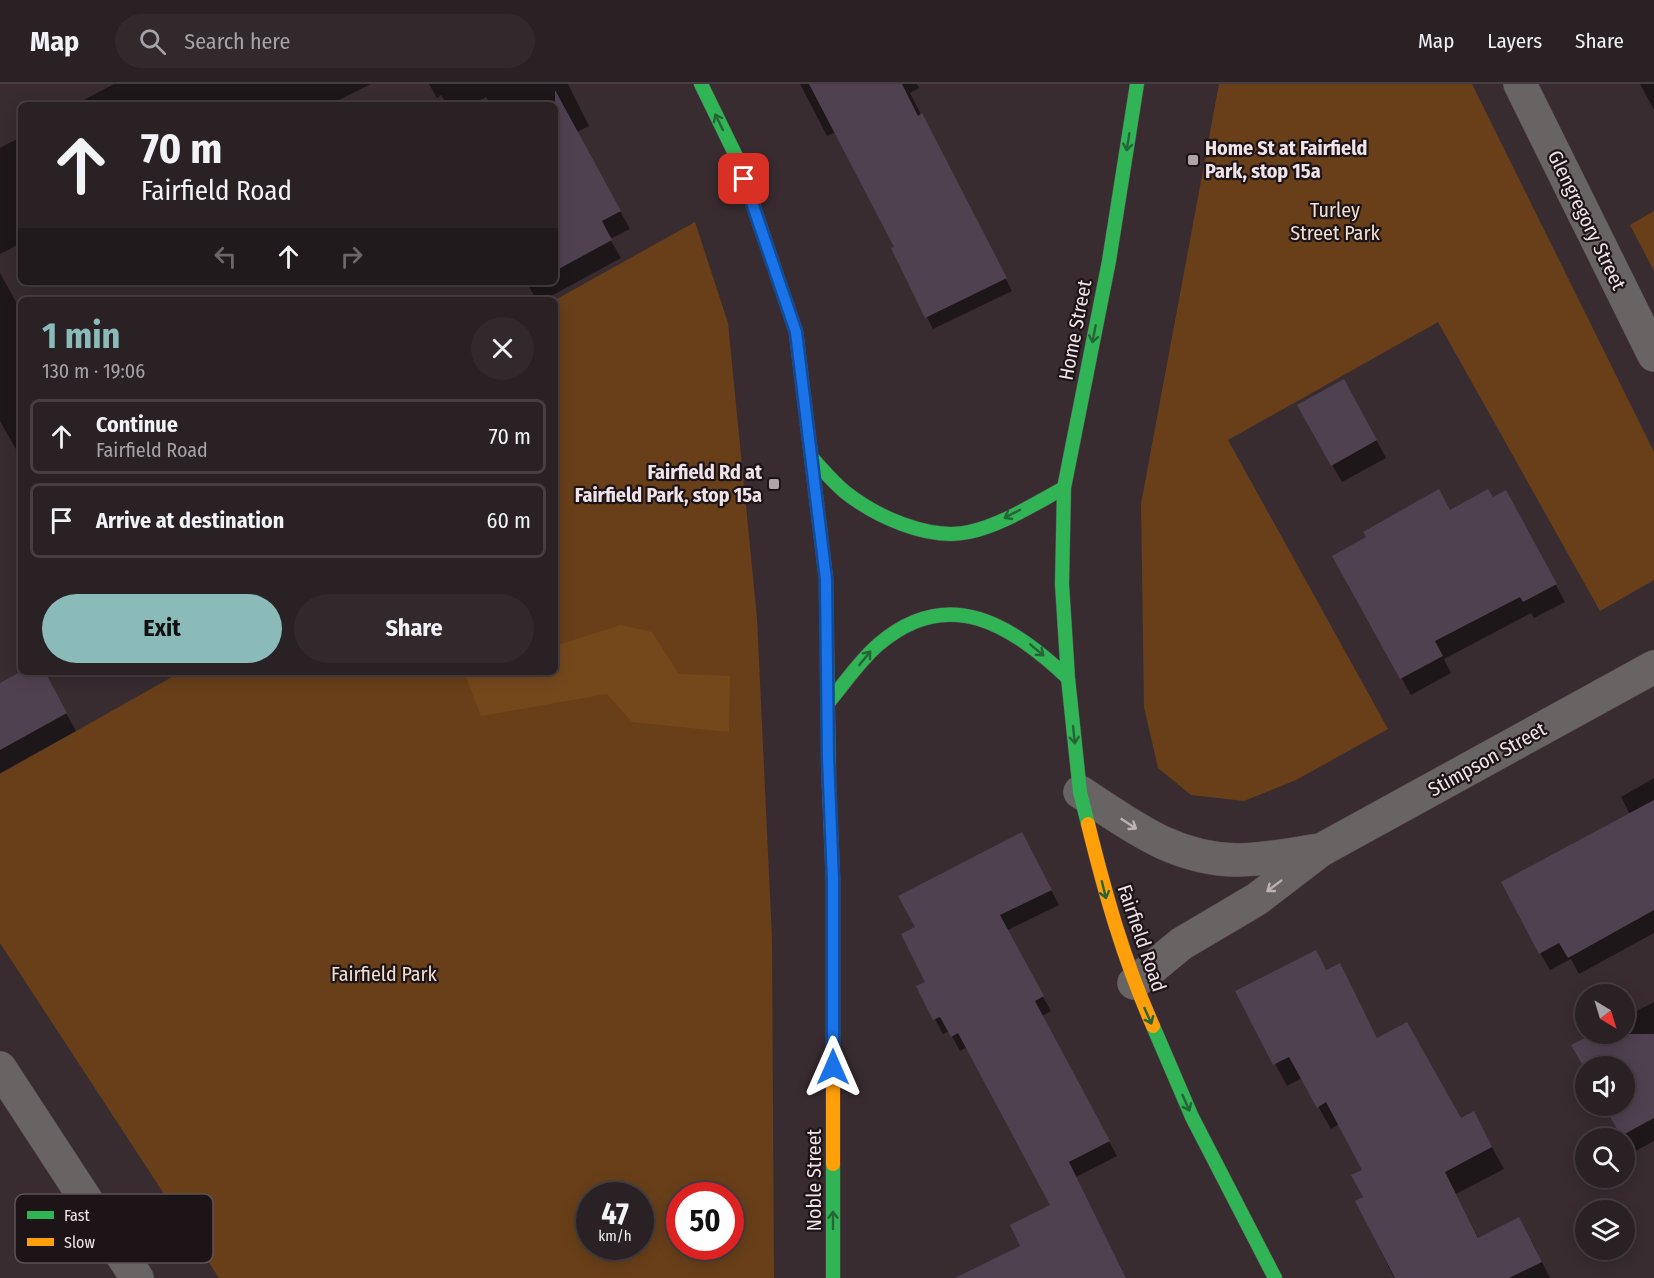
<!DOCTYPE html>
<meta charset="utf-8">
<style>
:root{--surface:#2a2125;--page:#32292d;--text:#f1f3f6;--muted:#a5a3a7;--line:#463e42;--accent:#8bbbb9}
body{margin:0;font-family:"Fira Sans Condensed",sans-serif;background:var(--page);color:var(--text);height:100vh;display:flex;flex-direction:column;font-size:22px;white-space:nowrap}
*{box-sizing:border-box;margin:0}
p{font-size:20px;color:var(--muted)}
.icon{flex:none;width:33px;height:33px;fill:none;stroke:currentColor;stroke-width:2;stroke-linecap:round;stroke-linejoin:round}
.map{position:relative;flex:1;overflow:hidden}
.side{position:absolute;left:18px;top:213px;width:540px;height:378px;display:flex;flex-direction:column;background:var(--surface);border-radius:9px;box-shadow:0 3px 15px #0003,0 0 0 2px var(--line)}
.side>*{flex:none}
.guide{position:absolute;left:18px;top:18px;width:540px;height:183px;border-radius:9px;box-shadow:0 3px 15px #0003,0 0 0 2px var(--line);background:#2a2125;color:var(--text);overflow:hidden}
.needle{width:39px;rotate:142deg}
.controls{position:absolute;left:1575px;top:900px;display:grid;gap:12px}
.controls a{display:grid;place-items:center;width:60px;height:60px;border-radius:50%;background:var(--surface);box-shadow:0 3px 15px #0003,0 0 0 2px var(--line);font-size:30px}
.speed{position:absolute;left:576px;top:1098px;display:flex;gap:12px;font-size:30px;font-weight:700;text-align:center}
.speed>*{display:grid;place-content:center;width:78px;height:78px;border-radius:50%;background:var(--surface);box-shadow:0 3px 15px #0003,0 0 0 2px var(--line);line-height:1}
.speed small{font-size:15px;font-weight:400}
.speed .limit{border:9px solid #d22;background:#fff;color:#111}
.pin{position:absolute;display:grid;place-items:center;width:51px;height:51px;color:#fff;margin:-26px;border-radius:12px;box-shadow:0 3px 9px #0006}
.me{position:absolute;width:66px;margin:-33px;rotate:0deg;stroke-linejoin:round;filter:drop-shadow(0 0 4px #0008)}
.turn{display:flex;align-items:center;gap:21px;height:126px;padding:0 24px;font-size:27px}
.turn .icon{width:78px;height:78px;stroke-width:2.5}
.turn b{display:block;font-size:42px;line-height:51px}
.lanes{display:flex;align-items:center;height:57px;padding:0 24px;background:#0003;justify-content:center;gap:30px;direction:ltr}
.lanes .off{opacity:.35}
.round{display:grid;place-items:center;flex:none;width:63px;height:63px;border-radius:32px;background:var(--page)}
.head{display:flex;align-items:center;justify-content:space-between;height:102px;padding:0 24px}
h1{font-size:36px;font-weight:700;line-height:45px;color:var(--accent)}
.button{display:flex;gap:12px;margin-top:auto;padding:12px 24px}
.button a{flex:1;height:69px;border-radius:36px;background:var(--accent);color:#111;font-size:24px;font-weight:700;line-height:69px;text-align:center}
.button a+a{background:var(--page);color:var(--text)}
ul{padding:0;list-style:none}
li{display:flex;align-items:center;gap:18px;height:75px;margin:0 12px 9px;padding:0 12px;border:3px solid var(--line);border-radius:9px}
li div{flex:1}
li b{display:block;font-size:22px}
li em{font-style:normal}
header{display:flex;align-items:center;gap:36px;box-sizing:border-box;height:84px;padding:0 30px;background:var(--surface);border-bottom:2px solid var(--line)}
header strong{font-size:28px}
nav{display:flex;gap:33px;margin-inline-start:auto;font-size:21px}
.search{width:420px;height:54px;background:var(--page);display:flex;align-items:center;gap:15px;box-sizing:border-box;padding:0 21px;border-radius:33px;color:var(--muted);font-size:22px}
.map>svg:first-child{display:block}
</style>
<header>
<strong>Map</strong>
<div class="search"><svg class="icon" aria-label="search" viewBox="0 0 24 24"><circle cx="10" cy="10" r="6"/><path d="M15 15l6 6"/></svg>Search here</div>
<nav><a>Map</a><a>Layers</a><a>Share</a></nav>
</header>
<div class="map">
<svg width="1654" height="1194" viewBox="0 0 1654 1194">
<rect width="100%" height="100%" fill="#382c31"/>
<!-- green -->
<path fill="#683f19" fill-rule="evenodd" d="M1219,0H1472L1654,368V496L1600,527L1438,238L1228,356L1388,645L1296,696L1244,717L1191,711L1158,684L1144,623L1141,420Z
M1654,127V187L1630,141Z
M695,138L728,239L757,534L772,855L774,1194H219L0,859V690L172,593L170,588H555V216ZM590,1112H640V1162H590ZM680,1112H730V1162H680Z"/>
<!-- forest -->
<path fill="#75481c" d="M621,541L652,548L679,590L730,592L729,648L632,638L607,610L481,632L465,591L473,588H555V562Z"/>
<!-- shadow -->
<path fill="#0007" d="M114,0H371L329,21H74Z
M429,0H568L589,42L577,48L630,145L610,155L621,174L544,216H537L526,198H555V21H491L486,13L471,21H447L441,11L437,14Z
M800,0H917L919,4L910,9L1012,207L933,245L893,165L896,164L836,48L827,52Z
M1640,0H1654V26Z
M21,53V159L0,170V64Z
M0,189L21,227V374L0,337Z
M1354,314L1386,374L1342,398L1332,381Z
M1492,415L1515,425L1565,518L1534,534L1531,529L1444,575L1451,589L1411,611L1334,472L1450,428Z
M23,588H43L76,647L0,689V601Z
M1654,694V849L1579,890L1571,875L1550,886L1540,869L1630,730L1621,713Z
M1030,765L1059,821L1006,847L1051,927L1042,932L1117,1072L1076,1093L1126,1194H1031L1022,1163L1052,1122L967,963L960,967L949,947L943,950L918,903L927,898L917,844Z
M1340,881L1378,956L1461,1036L1473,1029L1504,1085L1456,1110L1479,1155L1531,1156L1550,1194H1394L1357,1118L1365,1113L1364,1086L1339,1040L1331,1045L1302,994L1287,1002L1237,908L1326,887Z
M1654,918V1057L1632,1069L1606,1022H1624V982H1586L1574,961L1596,950H1624V934Z"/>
<!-- building -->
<path fill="#504150" d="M809,0H902L918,32L922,29L1007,194L925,234L891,164L894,163Z
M555,6L621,127L602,137L612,156L555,187Z
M1344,295L1377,356L1331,382L1297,321Z
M1439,405L1450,426L1488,405L1493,413L1506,406L1557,500L1523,518L1520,513L1435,557L1443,572L1400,595L1332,472L1366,453L1363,448Z
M20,588H45L67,629L0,666V599Z
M1654,716V826L1568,874L1559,859L1539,870L1501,798Z
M1022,748L1052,806L1000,831L1044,912L1035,917L1110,1057L1069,1078L1126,1194H955L1020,1162L1010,1141L1050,1121L958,949L951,953L940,933L933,936L916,902L925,898L901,850L915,843L898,812Z
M1316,866L1326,886L1340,879L1377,954L1407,938L1461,1034L1474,1027L1492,1063L1445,1088L1478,1154L1519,1133L1542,1178L1509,1194H1395L1355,1117L1363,1113L1351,1091L1362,1086L1326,1018L1317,1024L1289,973L1273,981L1235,907Z
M1593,950H1654V1034L1621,1052L1604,1022H1624V982H1586V987L1571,961Z"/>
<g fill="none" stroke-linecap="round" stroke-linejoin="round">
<!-- street casing -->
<g stroke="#554a4e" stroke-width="34">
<path id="street" d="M1520,0L1654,271
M1080,708C1131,741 1173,775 1237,776C1264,776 1293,770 1319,766
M1134,899L1181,860L1257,815L1321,766L1654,583
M0,984L137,1194"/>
</g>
<!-- fast casing -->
<g stroke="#554a4e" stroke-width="15">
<path id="fast" d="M701,0L737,74L796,248L826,495L829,701
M813,375C823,386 833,398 845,408C875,432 929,457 969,448C1002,441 1034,420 1064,404
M828,619C845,599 859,577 879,560C950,500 1012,542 1068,594
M1088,740L1080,708L1068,594L1062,500L1064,404L1109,177L1137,0
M1153,942L1192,1033L1275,1194
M833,1080V1194"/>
</g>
<!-- slow casing -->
<g stroke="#554a4e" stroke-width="15">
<path id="slow" d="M829,701L833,796V1080
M1088,740C1105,809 1124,877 1153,942"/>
</g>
<!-- street -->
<use href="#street" stroke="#696464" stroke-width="33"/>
<!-- fast -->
<use href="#fast" stroke="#30b455" stroke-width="14"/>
<!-- slow -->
<use href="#slow" stroke="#ff9f0a" stroke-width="14"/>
</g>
<!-- one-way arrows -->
<defs><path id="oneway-shaft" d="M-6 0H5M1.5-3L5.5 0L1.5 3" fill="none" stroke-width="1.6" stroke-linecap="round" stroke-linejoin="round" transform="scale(1.5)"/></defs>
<g stroke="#266436">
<use href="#oneway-shaft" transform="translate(719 38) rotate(-116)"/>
<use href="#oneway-shaft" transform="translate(1128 58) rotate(99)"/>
<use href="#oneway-shaft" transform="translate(1094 250) rotate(101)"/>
<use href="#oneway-shaft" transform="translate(1012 430) rotate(153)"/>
<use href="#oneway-shaft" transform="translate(1037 566) rotate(40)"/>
<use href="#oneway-shaft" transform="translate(865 574) rotate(-51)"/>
<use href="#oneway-shaft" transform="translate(1074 651) rotate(84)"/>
<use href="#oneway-shaft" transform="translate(1104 806) rotate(76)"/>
<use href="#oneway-shaft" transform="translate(1148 932) rotate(66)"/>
<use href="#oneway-shaft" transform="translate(1186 1019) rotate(66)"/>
<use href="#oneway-shaft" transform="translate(833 1136) rotate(-90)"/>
</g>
<g stroke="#bbb1b3">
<use href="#oneway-shaft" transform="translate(1129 740) rotate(33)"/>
<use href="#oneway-shaft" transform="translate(1274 802) rotate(143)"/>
</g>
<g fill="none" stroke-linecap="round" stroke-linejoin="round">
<!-- route casing -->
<g stroke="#114b97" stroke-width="15">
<path id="route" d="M744,95L796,248L826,495L828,673L833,796V983"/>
</g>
<!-- route -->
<use href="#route" stroke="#1a73e8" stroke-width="10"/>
</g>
<!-- markers -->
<g fill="#b0a4a8" stroke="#1d1418" stroke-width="2">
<rect x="1187" y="70" width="12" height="12" rx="3"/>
<rect x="768" y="394" width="12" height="12" rx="3"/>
</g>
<g text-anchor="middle" stroke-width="4.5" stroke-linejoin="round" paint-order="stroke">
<!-- poi labels -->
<g font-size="20" font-weight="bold" fill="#f1e4e8" stroke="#1d1418" text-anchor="start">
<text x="1205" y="71">Home St at Fairfield<tspan x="1205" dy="23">Park, stop 15a</tspan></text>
<text x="762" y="395" text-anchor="end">Fairfield Rd at<tspan x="762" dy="23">Fairfield Park, stop 15a</tspan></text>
</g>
<!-- park labels -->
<g font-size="20" fill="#f2dfd0" stroke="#1d1418">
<text x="1335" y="133">Turley<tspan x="1335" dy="23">Street Park</tspan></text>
<text x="384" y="897">Fairfield Park</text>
</g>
<!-- street labels -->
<g font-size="20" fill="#f1e4e8" stroke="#1d1418">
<text transform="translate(1587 136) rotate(64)" y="7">Glengregory Street</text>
<text transform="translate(1075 246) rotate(-79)" y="7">Home Street</text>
<text transform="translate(1487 675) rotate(-29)" y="7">Stimpson Street</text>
<text transform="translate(1142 854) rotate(71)" y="7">Fairfield Road</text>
<text transform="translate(814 1096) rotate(-90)" y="7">Noble Street</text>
</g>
</g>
<!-- legend -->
<rect x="15" y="1110" width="198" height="69" rx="9" fill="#1d1418" stroke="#5d5256" stroke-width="1.5"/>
<rect x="27" y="1127" width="27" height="8" fill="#30b455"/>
<rect x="27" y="1154" width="27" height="8" fill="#ff9f0a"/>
<g font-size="16" fill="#f1e4e8">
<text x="64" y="1137">Fast</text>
<text x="64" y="1164">Slow</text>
</g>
</svg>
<div class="controls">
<a><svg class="needle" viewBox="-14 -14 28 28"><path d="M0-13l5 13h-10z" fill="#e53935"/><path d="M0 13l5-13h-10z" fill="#a5a3a7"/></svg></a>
<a><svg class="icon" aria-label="sound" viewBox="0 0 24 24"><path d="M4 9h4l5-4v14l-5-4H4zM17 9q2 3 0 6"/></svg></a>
<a><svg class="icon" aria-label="search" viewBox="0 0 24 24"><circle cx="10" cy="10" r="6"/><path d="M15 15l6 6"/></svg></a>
<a><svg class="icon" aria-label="layers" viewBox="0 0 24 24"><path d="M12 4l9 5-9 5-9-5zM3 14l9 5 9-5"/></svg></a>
</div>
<div class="speed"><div>47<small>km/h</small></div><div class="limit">50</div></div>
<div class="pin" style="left:744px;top:95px;background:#d93025"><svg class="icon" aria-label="arrive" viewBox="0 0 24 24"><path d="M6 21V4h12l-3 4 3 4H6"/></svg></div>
<svg class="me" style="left:833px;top:983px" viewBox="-20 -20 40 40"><path d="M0-17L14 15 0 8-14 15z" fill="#1a73e8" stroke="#fff" stroke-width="4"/></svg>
<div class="guide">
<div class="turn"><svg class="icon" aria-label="ahead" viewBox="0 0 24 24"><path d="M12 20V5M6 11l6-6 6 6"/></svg><div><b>70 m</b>Fairfield Road</div></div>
<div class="lanes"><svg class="icon off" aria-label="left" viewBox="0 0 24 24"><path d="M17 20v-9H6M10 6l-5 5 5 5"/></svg><svg class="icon" aria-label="ahead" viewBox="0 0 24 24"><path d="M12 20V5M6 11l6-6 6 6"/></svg><svg class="icon off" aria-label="right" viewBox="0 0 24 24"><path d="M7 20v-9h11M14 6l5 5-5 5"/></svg></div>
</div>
<section class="side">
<div class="head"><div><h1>1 min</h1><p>130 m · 19:06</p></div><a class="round"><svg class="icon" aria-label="close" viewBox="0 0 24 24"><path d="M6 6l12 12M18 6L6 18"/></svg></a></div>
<ul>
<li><svg class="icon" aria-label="ahead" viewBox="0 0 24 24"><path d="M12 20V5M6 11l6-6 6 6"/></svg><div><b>Continue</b><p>Fairfield Road</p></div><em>70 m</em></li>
<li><svg class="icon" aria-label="arrive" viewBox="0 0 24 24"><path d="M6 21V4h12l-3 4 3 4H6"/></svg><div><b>Arrive at destination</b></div><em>60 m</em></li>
</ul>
<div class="button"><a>Exit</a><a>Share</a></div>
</section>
</div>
